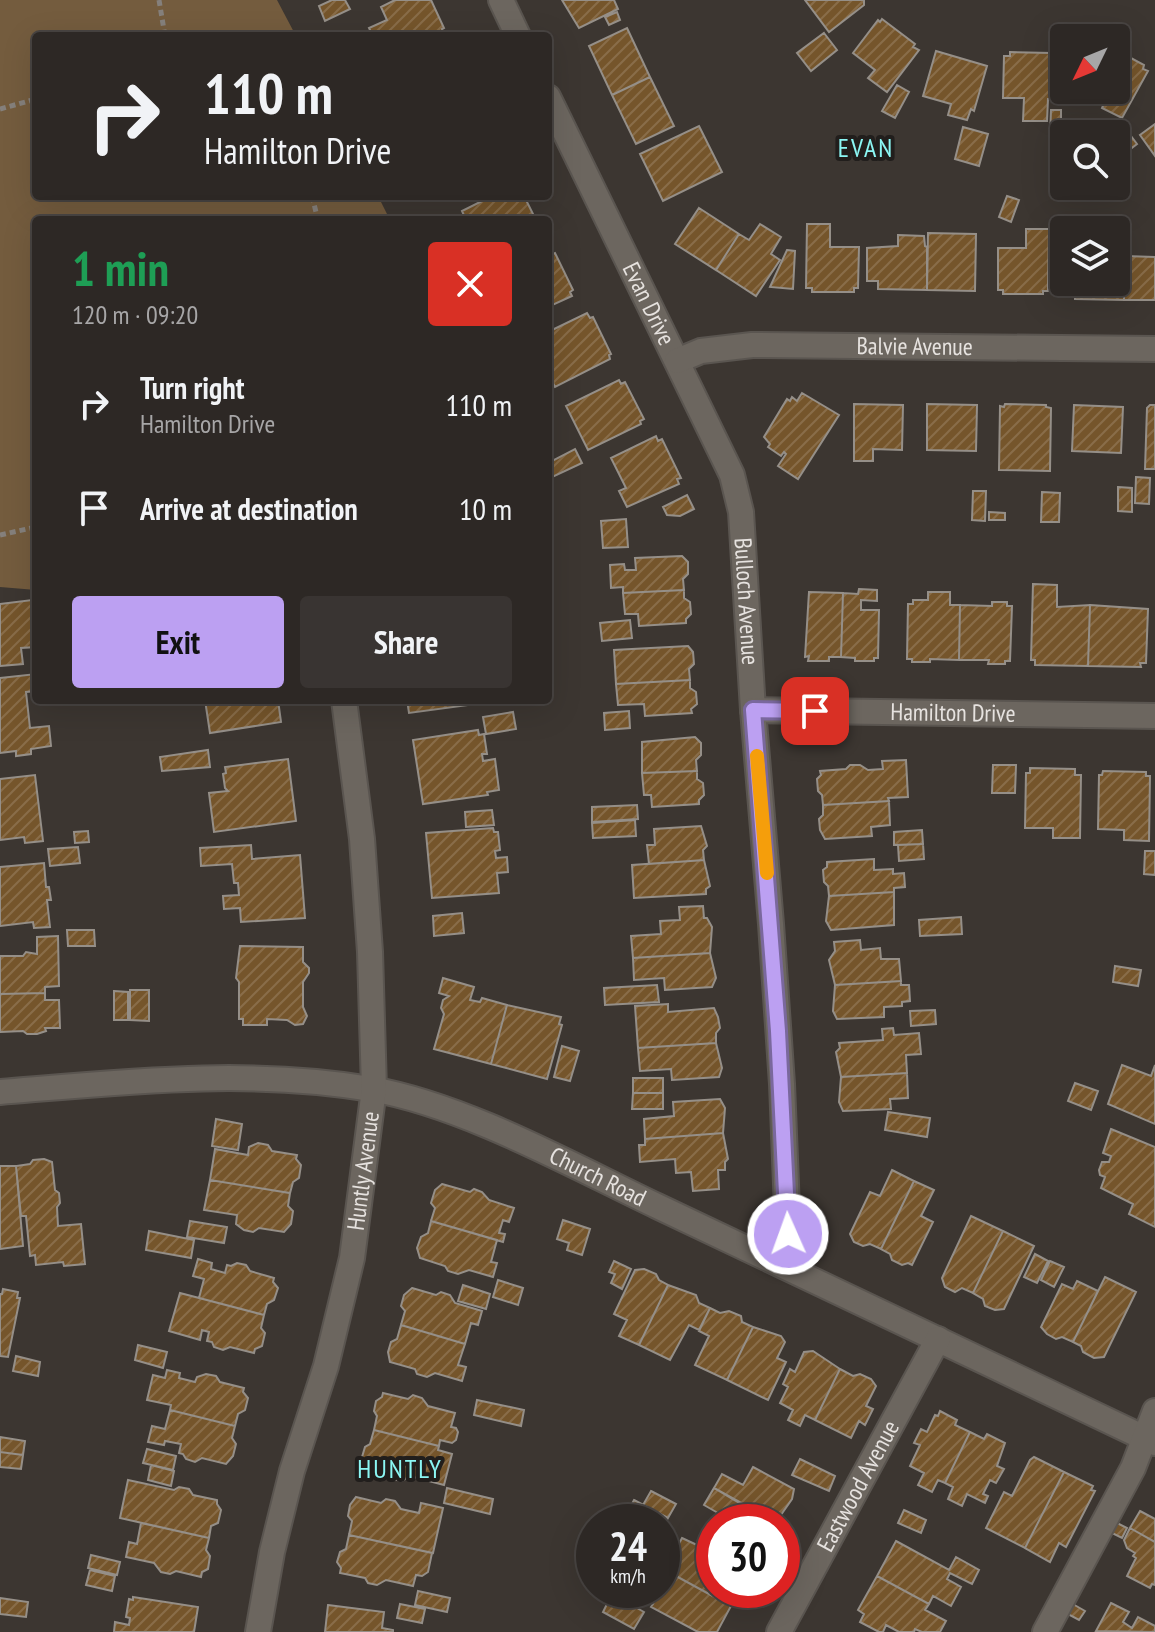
<!DOCTYPE html>
<meta charset="utf-8">
<style>
:root{--surface:#2d2825;--page:#393432;--text:#f1f3f6;--muted:#a7a6a7;--line:#484442;--accent:#bca0f2}
body{margin:0;font-family:"PT Sans Narrow",sans-serif;background:var(--page);color:var(--text);height:100vh;display:flex;flex-direction:column;font-size:30px;white-space:nowrap}
*{box-sizing:border-box;margin:0}
p{font-size:26px;color:var(--muted)}
.icon{flex:none;width:44px;height:44px;fill:none;stroke:currentColor;stroke-width:2;stroke-linecap:round;stroke-linejoin:round}
.map{position:relative;flex:1;overflow:hidden}
.drawer{position:absolute;left:32px;top:216px;width:520px;height:488px;display:flex;flex-direction:column;background:var(--surface);border-radius:8px;box-shadow:0 8px 32px #0002,0 0 0 2px var(--line)}
.drawer>*{flex:none}
.banner{position:absolute;left:32px;top:32px;width:520px;height:168px;border-radius:8px;box-shadow:0 8px 32px #0002,0 0 0 2px var(--line);background:#2d2825;color:var(--text);overflow:hidden}
.needle{width:52px;rotate:227deg}
.fabs{position:absolute;left:1050px;top:24px;display:grid;gap:16px}
.fabs a{display:grid;place-items:center;width:80px;height:80px;border-radius:8px;background:var(--surface);box-shadow:0 8px 32px #0002,0 0 0 2px var(--line);font-size:40px}
.speed{position:absolute;left:576px;top:1504px;display:flex;gap:16px;font-size:40px;font-weight:700;text-align:center}
.speed>*{display:grid;place-content:center;width:104px;height:104px;border-radius:50%;background:var(--surface);box-shadow:0 8px 32px #0002,0 0 0 2px var(--line);line-height:1}
.speed small{font-size:20px;font-weight:400}
.speed .limit{border:12px solid #d22;background:#fff;color:#111}
.pin{position:absolute;display:grid;place-items:center;width:68px;height:68px;color:#fff;margin:-34px;border-radius:16px;box-shadow:0 4px 12px #0006}
.me{position:absolute;width:88px;margin:-44px;rotate:358deg;stroke-linejoin:round;filter:drop-shadow(0 0 6px #0008)}
.turn{display:flex;align-items:center;gap:28px;height:168px;padding:0 40px;font-size:36px}
.turn .icon{width:104px;height:104px;stroke-width:2.5}
.turn b{display:block;font-size:56px;line-height:68px}
.round{display:grid;place-items:center;flex:none;width:84px;height:84px;border-radius:8px;background:var(--page)}
.overview{display:flex;align-items:center;justify-content:space-between;height:136px;padding:0 40px}
h1{font-size:48px;font-weight:800;line-height:60px;color:#1e9e55}
.primary-button{display:flex;gap:16px;margin-top:auto;padding:16px 40px}
.primary-button a{flex:1;height:92px;border-radius:8px;background:var(--accent);color:#111;font-size:32px;font-weight:800;line-height:92px;text-align:center}
.primary-button a+a{background:var(--page);color:var(--text)}
ul{padding:0;list-style:none}
li{display:flex;align-items:center;gap:24px;height:104px;padding:0 40px}
li div{flex:1}
li b{display:block;font-size:30px}
li em{font-style:normal}
.map>svg:first-child{display:block}
</style>
<div class="map">
<svg width="1155" height="1632" viewBox="0 0 1155 1632">
<defs>
<pattern id="building-hatch" width="6" height="6" patternUnits="userSpaceOnUse" patternTransform="scale(2)"><rect width="6" height="6" fill="#75552b"/><path d="M-1 1l2-2M0 6l6-6M5 7l2-2" fill="none" stroke="#896d49"/></pattern>
</defs>
<rect width="100%" height="100%" fill="#3c3631"/>
<!-- park -->
<path fill="#745c3e" d="M0,0H277L296,36H36V196H378L390,220H36V590L0,587Z"/>
<!-- building -->
<path fill="url(#building-hatch)" stroke="#958f88" stroke-width="2" d="M332,0H345L350,9L325,21L319,6Z
M395,0H431L444,28L442,29L444,34L439,36H373L369,28L387,20L381,7Z
M562,0H614L618,9L579,28Z
M805,0H864V5L829,32Z
M617,12L620,20L609,25L605,17Z
M882,19L915,44L913,47L919,50L887,92L868,78L875,70L853,53L878,20L880,22Z
M627,28L650,77L612,95L589,46Z
M824,33L837,50L811,71L797,53Z
M1116,50L1144,65L1143,69L1148,71L1122,118L1102,108L1107,97L1093,90H1116Z
M936,51L987,66L974,111L971,109L967,120L948,115L951,104L923,96Z
M1010,52L1051,53L1050,57H1056L1055,99H1048L1047,121H1023L1024,98H1003L1004,56H1010Z
M650,77L674,126L636,144L612,95Z
M897,85L909,92L895,118L882,111Z
M1051,110H1061V136H1050Z
M1155,124V156L1140,135Z
M699,126L722,172L663,201L640,154Z
M963,127L988,134L979,166L955,159Z
M1128,132L1137,144L1116,160V142Z
M492,196H524L536,220H466L462,211Z
M1007,196L1019,200L1011,222L999,217Z
M699,208L739,234L716,270L675,244Z
M1064,221H1080V230H1064V251Z
M760,224L781,237L771,254L780,260L756,296L716,270L739,234L749,240Z
M807,224H830V247H859L858,288H854V292H812V288H806Z
M1026,229H1049L1048,291H1043V294H1003V290H998V248H1026Z
M928,233L976,234L975,291L927,290Z
M898,235L924,236L925,246L927,247V290L878,289V281H867V248L898,246Z
M787,250L795,251L793,289L770,287Z
M548,251L551,255L555,253L573,290L570,292L572,296L548,307Z
M1116,256H1125L1124,300L1075,299V282H1116Z
M1125,256L1155,257V300H1124Z
M587,313L590,318L593,317L611,354L609,355L610,359L555,387L548,373V332Z
M619,380L621,384L625,382L644,419L640,421L641,424L588,450L566,406Z
M802,393L839,415L798,479L778,466L786,454L784,452L781,456L768,447L770,444L764,437L787,399L790,401L792,397L797,401Z
M854,404L903,405L902,450L873,449V461H854Z
M927,404L977,405L976,451L927,450Z
M1005,404L1046,405V407L1051,408L1050,471L999,470L1000,406L1004,407Z
M1074,405L1123,407L1121,453L1072,451Z
M1150,405H1155V469H1145L1147,408Z
M656,436L658,441L662,439L681,478L677,479L679,484L627,507L619,491L626,488L611,458Z
M575,449L582,463L548,479V463Z
M1136,477L1150,478L1149,504L1135,503Z
M1118,487L1132,488V512L1118,511Z
M973,491H986L985,521L972,520Z
M1042,492L1060,493L1059,522H1041Z
M687,495L694,509L680,516L667,515L663,507Z
M989,512L1005,513V520H989Z
M626,519L628,547L603,548L601,521Z
M682,556L688,562V574L683,579L684,590L623,593V587L611,588L610,565L624,564L625,570H636L635,558Z
M1033,584L1057,585V607L1090,605L1088,666L1035,665V660H1031Z
M859,589L877,590V601L861,600V610H879L878,658H874V661H855V658L841,657L843,593L858,594Z
M684,590V598L690,602L691,614L686,619V623L639,626L638,614H625L623,593Z
M809,592L843,593L841,657H829V661H808L809,656L805,657Z
M928,592H950V605H960L959,660L930,659V662H912V659H907L908,604H913V600H928Z
M32,600L36,621V647L21,648L23,664L0,666V604Z
M992,602H1007V606H1012L1010,661H1005V664H988L989,660H959L960,605L992,606Z
M1090,605L1148,609L1146,663H1140L1141,667L1088,666Z
M630,620L632,638L602,641L600,623Z
M688,646L693,652L694,664L689,669L690,680L616,684L614,650Z
M36,674V691L26,692L30,728L49,726L51,746L31,749V754L16,756V751L0,753V678Z
M690,680V688L696,692L697,704L691,709L692,713L645,716L644,704L618,705L616,684Z
M205,700H278L281,722L210,733Z
M407,700H475L476,704L409,713Z
M629,711L630,728L605,730L604,713Z
M513,712L516,729L486,734L483,717Z
M478,730L479,735L484,734L487,754H482L483,761L495,759L499,790L487,792L488,795L423,804L413,740Z
M695,737L701,743V755L696,760L697,771L642,773V742Z
M208,750L210,767L162,771L160,757Z
M288,759L296,821L214,832L209,793L228,791L225,788L223,774L226,773L225,767Z
M906,760L908,797L888,798L889,801L823,805L822,795L818,791L817,779L821,775L820,771L846,769L850,765H860L868,770L883,769L882,761Z
M993,765H1016L1015,793H992Z
M1030,768L1075,769V775H1081L1080,838H1053V828H1025L1026,773H1030Z
M697,771V779L703,783L704,795L699,800V804L652,807L651,795H644L642,773Z
M1103,771L1146,772V776H1150L1149,841L1124,840V830L1098,829L1099,775H1102Z
M35,775L43,841L25,843L24,837L0,840V779Z
M889,801L890,825L871,827L872,836L825,839L820,830L819,819L823,815V805Z
M637,805L638,819L592,822V807Z
M492,810L494,825L466,827L465,812Z
M635,820L636,836L593,838L592,823Z
M701,826L707,846L703,850L704,860L649,864L647,845H655L654,829Z
M493,828L494,832H498L500,850L495,851L496,858L507,857L508,872L497,873L499,893L432,898L426,833Z
M922,830L923,844L894,845V832Z
M88,831L89,842L75,843L74,832Z
M923,844L924,859L899,861L898,845Z
M251,845L252,859L300,855L305,918L241,922L240,908L224,909L223,896L239,895L238,883H234L232,864L201,866L200,848Z
M78,847L80,863L50,866L48,849Z
M1145,851H1155V875L1144,874Z
M874,859V870L893,869V874L904,873L905,887L894,888V892L829,896L828,886L824,882L823,870L827,867V862Z
M704,860L710,886L706,889V894L634,898L632,865Z
M44,863L46,887H49L51,900H47L50,927L34,928L33,922L0,926V867Z
M894,892V925L831,930L826,921L829,896Z
M703,906L704,918H707L712,927L710,953L633,958L631,936L661,934L660,921L680,920L679,907Z
M462,913L464,933L434,936L433,916Z
M961,917L962,934L920,936L919,920Z
M67,930H94L95,946H68Z
M58,936L59,986L45,987V993L0,994V956H23L26,952L37,954V937Z
M860,940L861,950L880,948L881,959H899L901,981L835,985L829,960L835,951L834,942Z
M240,946L303,947V962L309,968V973L303,982V1007L307,1016L303,1024L295,1025L287,1020L267,1019V1025H243V1019H239V982L236,978Z
M710,953L716,978L712,987L665,990L664,978L634,980L633,958Z
M1115,966L1141,970L1138,986L1113,982Z
M443,978L474,987L470,1000L480,1002L482,998L507,1005L491,1064L434,1049L444,1014L441,1008L443,1000L449,996L439,993Z
M901,981V985H909L910,1001L902,1002V1006L884,1007V1017L837,1019L833,1011L835,985Z
M657,985L659,1002L605,1005L604,988Z
M130,990H149V1021L130,1020Z
M114,991L128,992V1020H114Z
M45,993V1000H59L60,1028H45L46,1031L37,1034H27L23,1031L0,1032V994Z
M668,1004V1012L714,1008L718,1017L720,1028L716,1033V1043L638,1048L635,1006Z
M507,1005L561,1017L559,1024L562,1025L547,1079L491,1064Z
M935,1010L936,1024L911,1026L910,1011Z
M893,1028L894,1035L919,1033L921,1054L906,1055L907,1073L841,1077L836,1052L840,1048L839,1043L883,1040L882,1029Z
M716,1043L722,1068L719,1077L672,1080L671,1069L640,1071L638,1048Z
M562,1046L579,1051L570,1081L554,1077Z
M1122,1065L1151,1076L1155,1065V1124L1108,1104Z
M907,1073L908,1098L890,1099L891,1109L843,1111L839,1102L841,1077Z
M633,1078H663V1093H633Z
M1075,1083L1098,1091L1091,1110L1068,1101Z
M633,1093H663V1109H632Z
M720,1099L725,1108L723,1133L645,1139L644,1119L674,1116L673,1102Z
M888,1112L930,1118L927,1137L885,1130Z
M216,1119L242,1124L238,1150L212,1146Z
M1111,1129L1155,1147V1227L1129,1214L1133,1204L1101,1188L1105,1177L1100,1175L1099,1170L1102,1162H1109L1111,1156L1103,1153Z
M723,1133L728,1159L725,1162V1170H718L719,1189L693,1191L691,1172L676,1173L675,1159L640,1162L639,1145H645V1139Z
M258,1143L268,1145L272,1151L297,1155L296,1159L301,1165L299,1178L293,1182L290,1193L210,1180L215,1149L248,1155L249,1147Z
M44,1159L52,1162L55,1190L59,1193L60,1203L57,1207L58,1226L81,1224L85,1264L64,1266L63,1262L36,1265L35,1255L30,1256L26,1216H21L16,1166L30,1164L33,1160Z
M0,1166H16L23,1246L0,1249Z
M892,1170L914,1181L881,1249L870,1244L863,1246L854,1242L850,1234L870,1192L880,1196Z
M210,1180L290,1193L288,1206L293,1211L291,1224L284,1232L259,1228L253,1232L244,1230L236,1224L237,1215L204,1210Z
M914,1181L934,1190L921,1216L933,1222L912,1265L908,1263L902,1265L892,1260L890,1254L881,1249Z
M442,1184L470,1192L474,1189L482,1192L489,1200L514,1208L509,1222L503,1220L499,1233L505,1234L503,1242L431,1221L435,1208L431,1203L435,1190Z
M971,1216L1003,1231L973,1293L962,1288L955,1292L945,1287L942,1278Z
M563,1220L590,1229L582,1255L567,1250L569,1243L557,1239Z
M190,1221L227,1227L224,1243L187,1237Z
M431,1221L497,1240L491,1262L497,1263L493,1277L469,1270L458,1274L448,1271L445,1266L420,1258L417,1248L421,1237L428,1233Z
M149,1231L194,1240L191,1258L146,1250Z
M1003,1231L1034,1246L1004,1309L995,1310L985,1306L983,1299L973,1293Z
M1035,1254L1048,1261L1037,1283L1024,1277Z
M198,1259L212,1263L211,1269L225,1273L227,1265L231,1266L237,1263L246,1265L250,1271L274,1278L273,1282L278,1288L274,1300L267,1304L264,1315L199,1298L204,1279L193,1276Z
M614,1261L631,1269L622,1289L611,1283L615,1274L609,1272Z
M1050,1261L1064,1267L1054,1287L1041,1280Z
M644,1269L656,1274L659,1280L668,1285L639,1345L619,1336L627,1320L614,1314L635,1270Z
M1105,1277L1136,1292L1104,1357L1094,1358L1083,1352L1081,1346L1073,1342Z
M498,1280L523,1288L518,1305L493,1297Z
M1077,1281L1098,1291L1073,1342L1062,1337L1056,1339L1047,1334L1041,1327L1062,1284L1073,1289Z
M463,1285L490,1294L486,1309L458,1301Z
M668,1285L696,1295L699,1303L710,1308L699,1330L689,1325L670,1360L639,1345Z
M412,1288L436,1295L441,1292L450,1295L455,1303L482,1311L478,1325L471,1323L465,1344L401,1325L405,1311L401,1306L404,1295Z
M3,1289L18,1292L17,1298H20L8,1357L0,1356V1294H2Z
M180,1293L264,1315L261,1328L265,1333L262,1346L255,1349L254,1353L230,1347L223,1350L214,1347L212,1342L207,1341L209,1332L202,1330L200,1340L169,1331Z
M710,1308L720,1313L729,1311L741,1316L742,1322L753,1327L727,1380L695,1365L709,1336L699,1331Z
M401,1325L465,1344L458,1365L466,1367L462,1381L435,1373L427,1377L417,1374L415,1369L390,1362L388,1352L391,1342L397,1339Z
M753,1327L781,1336L785,1342L777,1358L786,1362L768,1400L727,1380Z
M138,1345L167,1352L163,1368L135,1360Z
M813,1351L840,1369L815,1420L805,1415L800,1426L788,1420L793,1410L780,1403L788,1387L783,1384L790,1369L795,1372L804,1352Z
M16,1356L40,1362L38,1376L13,1371Z
M840,1369L853,1376L860,1374L871,1379L876,1386L866,1406L873,1409L865,1425L859,1421L851,1438L815,1420Z
M167,1370L180,1373L179,1378L195,1382L197,1377L206,1374L216,1376L220,1382L244,1388L243,1392L248,1398L245,1410L238,1414L235,1426L170,1410L171,1405L147,1400L153,1375L165,1378Z
M383,1393L408,1399L413,1395L422,1398L428,1406L455,1413L451,1427L456,1428L458,1432L456,1440L452,1443L440,1440L439,1446L374,1430L377,1416L374,1411L376,1401L382,1397Z
M477,1400L524,1410L521,1426L474,1415Z
M170,1410L235,1426L232,1438L236,1444L233,1456L226,1464L202,1458L195,1462L186,1459L183,1454L179,1453L181,1444L165,1441L164,1445L148,1442L152,1426L165,1429Z
M940,1411L957,1420L955,1425L970,1432L945,1483L938,1480L932,1492L918,1485L924,1473L910,1466L920,1445L914,1443L921,1429L927,1432L935,1415L938,1416Z
M374,1430L439,1446L438,1450L452,1454L444,1485L410,1476L402,1481L392,1479L389,1474L365,1467L366,1463L362,1457L365,1447L370,1444Z
M970,1432L984,1439L987,1434L1005,1443L997,1466L1004,1469L996,1483L990,1480L983,1494L988,1496L985,1503L967,1494L962,1506L948,1499L953,1487L945,1483Z
M0,1437L25,1441L23,1455L0,1452Z
M147,1449L176,1456L173,1470L143,1463Z
M0,1452L23,1455L21,1469L0,1467Z
M1034,1457L1064,1472L1025,1548L986,1528L1004,1492L1012,1496L1030,1460Z
M800,1459L835,1476L829,1491L792,1475Z
M151,1465L174,1471L171,1486L148,1480Z
M753,1467L794,1489L792,1499L776,1522L714,1488L722,1474L743,1485Z
M1064,1472L1093,1486L1091,1490L1095,1491L1066,1547L1059,1543L1050,1562L1025,1548Z
M128,1480L174,1490L179,1487L189,1489L193,1495L217,1500V1504L221,1510L218,1523L211,1526L209,1538L120,1518Z
M447,1488L493,1499L490,1514L444,1503Z
M714,1488L734,1500L775,1522H722L725,1517L704,1505Z
M651,1491L676,1504L668,1518L643,1505Z
M356,1497L381,1503L386,1499L395,1501L401,1509L419,1513L421,1503L443,1508L433,1553L349,1535L352,1521L348,1516L350,1505Z
M634,1500L668,1518L662,1529V1522H629L624,1519Z
M904,1510L926,1520L921,1533L898,1523Z
M1140,1511L1155,1519V1542L1130,1528Z
M1115,1522L1127,1528L1122,1538L1110,1532Z
M141,1523L209,1538L206,1550L210,1556L208,1569L202,1572L201,1577L176,1571L170,1574L161,1572L154,1563L126,1557L129,1542L137,1544Z
M1130,1528L1155,1542V1585L1152,1584L1150,1588L1127,1576L1136,1558L1133,1556L1135,1553L1127,1548L1124,1540Z
M349,1535L432,1553L428,1572L422,1576L416,1575L413,1586L386,1580L377,1585L368,1583L365,1578L340,1573L341,1568L337,1562L340,1552L346,1549Z
M682,1538L714,1553V1590H740L731,1606L665,1570Z
M896,1541L949,1570L956,1557L979,1570L972,1584L950,1573L947,1579L961,1587L951,1606L933,1596L929,1604L877,1576Z
M91,1555L120,1562L117,1575L88,1568Z
M90,1570L115,1576L112,1591L86,1585Z
M665,1570L731,1606L717,1632H698L651,1607L653,1604L647,1602L649,1598L641,1593L643,1590H662Z
M877,1576L929,1604L925,1610L946,1621L940,1632H922L915,1629L914,1632H899L886,1625L883,1632H879L860,1622L864,1614L858,1610Z
M606,1590H632L626,1601Z
M418,1591L450,1598L447,1612L415,1605Z
M612,1594L644,1612L634,1629L603,1612Z
M133,1597L198,1607L194,1632H114L115,1622L129,1625L130,1618L126,1617L129,1599L133,1600Z
M0,1598L28,1602L26,1617L0,1614Z
M1071,1603L1085,1611L1079,1620L1066,1613Z
M1111,1603L1129,1612L1123,1622L1132,1628L1138,1617L1155,1626V1632L1096,1631Z
M400,1604L425,1609L422,1623L397,1618Z
M328,1605L384,1612L382,1628L393,1630V1632H325Z"/>
<g fill="none" stroke-linecap="round" stroke-linejoin="round">
<!-- minor casing -->
<g stroke="#5a5550" stroke-width="28">
<g id="minor">
<path d="M501,0L518,36"/>
<path id="s1" d="M548,97L732,475L741,512L753,710L771,924L782,1084L788,1234L785,1266"/>
<path id="s2" d="M677,361L701,351L752,345L1155,349"/>
<path id="s3" d="M753,710L1155,716"/>
<path id="s4" d="M0,1092C122,1082 249,1068 371,1089C464,1105 571,1165 657,1206C823,1284 989,1364 1155,1443"/>
<path id="s5" d="M258,1632L272,1552L292,1471L326,1366L352,1258L374,1089L370,952L362,839L344,700"/>
<path id="s6" d="M779,1632L938,1339"/>
<path d="M1045,1632L1133,1468L1155,1411"/>
</g>
</g>
<!-- path -->
<path stroke="#85807c" stroke-width="5" stroke-dasharray="6 4" stroke-linecap="butt" d="M159,0L165,36
M0,109L36,99
M312,196L318,220
M0,535L36,527"/>
<!-- minor -->
<use href="#minor" stroke="#6c665f" stroke-width="24"/>
</g>
<g fill="none" stroke-linecap="round" stroke-linejoin="round">
<!-- route casing -->
<g stroke="#7a689d" stroke-width="20">
<path id="route" d="M788,1234L778,1031L753,710L815,711"/>
</g>
<!-- route -->
<use href="#route" stroke="#bca0f2" stroke-width="14"/>
<!-- slow -->
<path stroke="#f59e0b" stroke-width="14" d="M757,756L767,873"/>
</g>
<g text-anchor="middle" stroke-width="8" stroke-linejoin="round" paint-order="stroke">
<!-- street labels -->
<g font-size="24" fill="#e6e2df" stroke="#211e1c">
<text dy="8" stroke="none"><textPath href="#s1" startOffset="230">Evan Drive</textPath></text>
<text dy="8" stroke="none"><textPath href="#s2" startOffset="240">Balvie Avenue</textPath></text>
<text dy="8" stroke="none"><textPath href="#s1" startOffset="548">Bulloch Avenue</textPath></text>
<text dy="8" stroke="none"><textPath href="#s3" startOffset="200">Hamilton Drive</textPath></text>
<text dy="8" stroke="none"><textPath href="#s5" startOffset="474">Huntly Avenue</textPath></text>
<text dy="8" stroke="none"><textPath href="#s4" startOffset="616">Church Road</textPath></text>
<text dy="8" stroke="none"><textPath href="#s6" startOffset="166">Eastwood Avenue</textPath></text>
</g>
<!-- neighbourhood labels -->
<g font-size="26" letter-spacing="2" fill="#8bf7f4" stroke="#211e1c">
<text x="866" y="157">EVAN</text>
<text x="400" y="1478">HUNTLY</text>
</g>
</g>
</svg>
<div class="fabs">
<a><svg class="needle" viewBox="-14 -14 28 28"><path d="M0-13l5 13h-10z" fill="#e53935"/><path d="M0 13l5-13h-10z" fill="#a7a6a7"/></svg></a>
<a><svg class="icon" aria-label="search" viewBox="0 0 24 24"><circle cx="10" cy="10" r="6"/><path d="M15 15l6 6"/></svg></a>
<a><svg class="icon" aria-label="layers" viewBox="0 0 24 24"><path d="M12 4l9 5-9 5-9-5zM3 14l9 5 9-5"/></svg></a>
</div>
<div class="speed"><div>24<small>km/h</small></div><div class="limit">30</div></div>
<div class="pin" style="left:815px;top:711px;background:#d93025"><svg class="icon" aria-label="arrive" viewBox="0 0 24 24"><path d="M6 21V4h12l-3 4 3 4H6"/></svg></div>
<svg class="me" style="left:788px;top:1234px" viewBox="-20 -20 40 40"><circle r="17" fill="#bca0f2" stroke="#fff" stroke-width="3"/><path d="M0-11L8 9 0 5-8 9z" fill="#fff"/></svg>
<div class="banner">
<div class="turn"><svg class="icon" aria-label="right" viewBox="0 0 24 24"><path d="M7 20v-9h11M14 6l5 5-5 5"/></svg><div><b>110 m</b>Hamilton Drive</div></div>
</div>
<section class="drawer">
<div class="overview"><div><h1>1 min</h1><p>120 m · 09:20</p></div><a class="round" style="background:#d93025;color:#fff"><svg class="icon" aria-label="close" viewBox="0 0 24 24"><path d="M6 6l12 12M18 6L6 18"/></svg></a></div>
<ul>
<li><svg class="icon" aria-label="right" viewBox="0 0 24 24"><path d="M7 20v-9h11M14 6l5 5-5 5"/></svg><div><b>Turn right</b><p>Hamilton Drive</p></div><em>110 m</em></li>
<li><svg class="icon" aria-label="arrive" viewBox="0 0 24 24"><path d="M6 21V4h12l-3 4 3 4H6"/></svg><div><b>Arrive at destination</b></div><em>10 m</em></li>
</ul>
<div class="primary-button"><a>Exit</a><a>Share</a></div>
</section>
</div>
